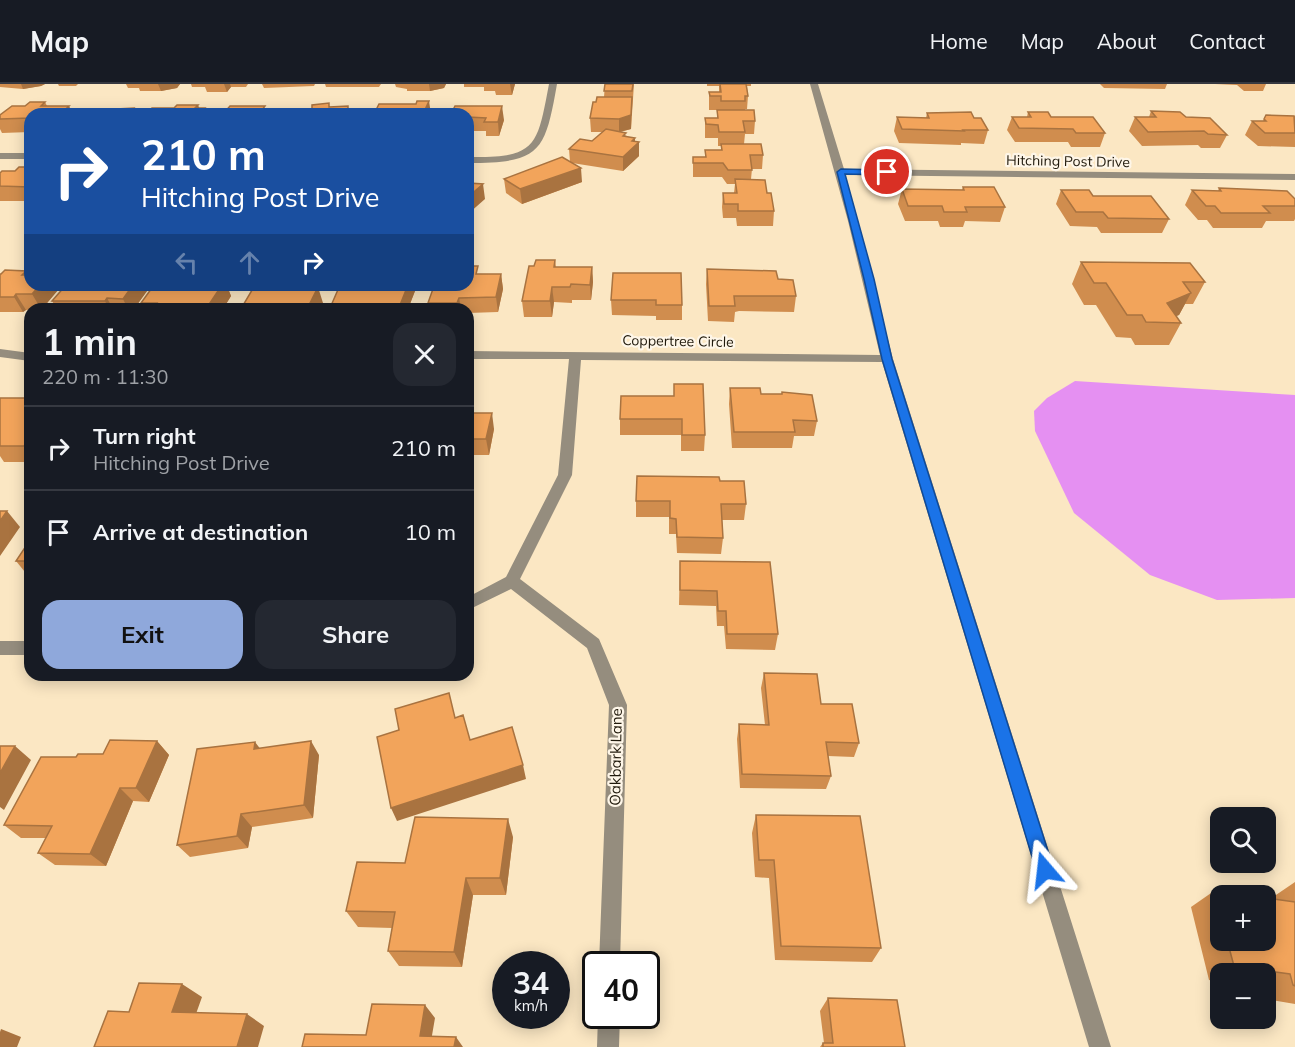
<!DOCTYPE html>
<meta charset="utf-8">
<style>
:root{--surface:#171b24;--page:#242831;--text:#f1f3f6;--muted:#9ea1a6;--line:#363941;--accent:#8fa8db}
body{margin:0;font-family:Mulish,sans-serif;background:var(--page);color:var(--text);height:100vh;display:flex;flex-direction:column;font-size:22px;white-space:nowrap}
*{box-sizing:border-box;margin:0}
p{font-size:20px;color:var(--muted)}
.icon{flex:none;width:33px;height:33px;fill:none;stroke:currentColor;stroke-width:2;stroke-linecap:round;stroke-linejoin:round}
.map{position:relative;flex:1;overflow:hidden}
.drawer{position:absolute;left:24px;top:219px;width:450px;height:378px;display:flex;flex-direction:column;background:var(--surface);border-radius:18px;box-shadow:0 3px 15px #0003}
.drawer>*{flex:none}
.banner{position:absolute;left:24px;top:24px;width:450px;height:183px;border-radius:18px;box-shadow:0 3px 15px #0003;background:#1a4fa0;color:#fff;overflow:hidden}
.buttons{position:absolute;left:1210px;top:723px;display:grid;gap:12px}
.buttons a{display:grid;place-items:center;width:66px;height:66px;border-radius:12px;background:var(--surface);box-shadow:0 3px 15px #0003;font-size:30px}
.speed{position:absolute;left:492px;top:867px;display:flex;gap:12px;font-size:30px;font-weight:700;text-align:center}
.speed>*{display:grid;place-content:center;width:78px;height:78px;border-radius:50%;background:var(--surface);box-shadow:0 3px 15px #0003;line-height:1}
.speed small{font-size:15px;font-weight:400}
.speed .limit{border:3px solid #111;border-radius:9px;background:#fff;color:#111}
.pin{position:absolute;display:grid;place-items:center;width:51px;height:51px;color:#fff;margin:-26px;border:3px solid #fff;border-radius:50%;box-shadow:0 2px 6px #0007}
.me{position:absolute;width:66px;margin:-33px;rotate:343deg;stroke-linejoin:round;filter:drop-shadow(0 0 4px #0008)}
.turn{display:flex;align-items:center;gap:21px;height:126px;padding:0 18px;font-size:27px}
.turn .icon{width:78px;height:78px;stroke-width:2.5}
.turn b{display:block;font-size:42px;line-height:51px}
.lanes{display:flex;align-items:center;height:57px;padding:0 18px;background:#0003;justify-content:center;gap:30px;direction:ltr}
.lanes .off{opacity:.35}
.round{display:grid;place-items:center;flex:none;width:63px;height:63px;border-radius:18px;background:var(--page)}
.summary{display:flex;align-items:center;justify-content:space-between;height:102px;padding:0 18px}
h1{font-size:36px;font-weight:700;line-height:45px}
.action{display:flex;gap:12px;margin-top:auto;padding:12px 18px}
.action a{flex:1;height:69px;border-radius:18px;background:var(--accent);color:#111;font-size:24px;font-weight:700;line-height:69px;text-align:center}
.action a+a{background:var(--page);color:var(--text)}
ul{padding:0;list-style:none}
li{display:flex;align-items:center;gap:18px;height:84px;padding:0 18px;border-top:2px solid var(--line)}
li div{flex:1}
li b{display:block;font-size:22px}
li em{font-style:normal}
header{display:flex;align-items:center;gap:36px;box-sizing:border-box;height:84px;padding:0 30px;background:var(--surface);border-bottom:2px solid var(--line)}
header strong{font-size:28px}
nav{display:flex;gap:33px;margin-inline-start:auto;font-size:21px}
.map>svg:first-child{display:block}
</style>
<header>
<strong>Map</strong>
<nav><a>Home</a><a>Map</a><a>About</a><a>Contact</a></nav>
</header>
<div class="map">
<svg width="1295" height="963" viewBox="0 0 1295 963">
<rect width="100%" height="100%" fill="#fbe7c3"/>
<!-- water -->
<path fill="#e590f2" d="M1075,297L1295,311V514L1217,516L1150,491L1074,429L1035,347L1034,327L1047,314Z"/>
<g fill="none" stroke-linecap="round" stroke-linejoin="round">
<!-- minor -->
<path fill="#958d7e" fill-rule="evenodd" d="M549,0H557C545,68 541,79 468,79V73C537,74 537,63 549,0Z
M810,0H818L844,85L1295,90V96L845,91L893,275L1111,963H1089L882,278L581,276L572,391L520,495L599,555L627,621L620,880H599L609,621L587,564L511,505L468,526V513L506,493L558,391L569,275H468V267L880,271L848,137Z
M0,69H30V75H0Z
M0,265L30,269V277L0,273Z
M0,557H30V571H0Z
M598,932H620L619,963H597Z"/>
</g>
<!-- wall -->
<path fill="#d08d4e" d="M0,0H45L41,2L23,5L0,3Z
M58,0H78L76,2H59Z
M126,0H180L177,4L161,7H140L139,4H128Z
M191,0H248L246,3H231L227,8H207L205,3H192Z
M262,0H315L314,2L264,4Z
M325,0H381L379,3H326Z
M395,0H446L444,4L430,7H407V5L396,3Z
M464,0H515L512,11H496L495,7H484V3H464Z
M605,0H634L631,45L620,48L635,57L639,58V72L623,87L572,79L582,98L522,120L506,109L504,95L570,78L569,65L592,57L603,48H591L590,34L596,18L604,13Z
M707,0H751V2H747L748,12L747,25H745V26L755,37L754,50H745L744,60L763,71L762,85H752L751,95L767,109L774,127L773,142H737L736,134H723L722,123L723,109H734L735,100H727L722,93H693V73H705V66H721V62H718V54H705V34H717V26H720H709V8H719V2H707Z
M1100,0H1167L1165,5L1104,4Z
M1215,0H1266L1263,7H1244L1237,1Z
M45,18L47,22L30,30V48L2,49L0,45V31L25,22Z
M379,20L431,30H375V28Z
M1151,27L1186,33L1227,51L1220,64H1201L1198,61L1142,62L1129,47L1135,33H1149Z
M1028,28L1051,33L1105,49L1100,63H1071L1068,58H1015L1007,46L1012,33H1027Z
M927,29L974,34L988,46L984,60L961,59V61L899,59L894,47L897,33L926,34Z
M468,30L504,36L499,52H486V47H470L469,52H468Z
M1266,31L1295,32V63L1258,62L1245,51L1252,37H1263Z
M30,83V117H0V89L15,87Z
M963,103L1005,123L1000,138L965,137L963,143H940L938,137H905L898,120L902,105L962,106Z
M1219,104L1295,115V135L1294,137H1266L1262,144H1213L1207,136H1198L1185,121L1192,106L1218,107Z
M1061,106L1093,112L1169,135L1162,149H1101L1097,143L1070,142L1056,120Z
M555,176L556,183H592L593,198L591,216H572V219L554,218L552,233H524L522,217L534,182Z
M1081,178L1205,198L1193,220H1185L1179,231L1176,232L1181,239L1169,261H1135L1131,254L1116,253L1096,221H1084L1072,200Z
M707,185L778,195L796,212L794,228L739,227L735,228L734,238L708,237L706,200Z
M613,189L682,221V236H656V232L612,231L611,216Z
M0,190L28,191L58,206L42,225L26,226L23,228H0Z
M479,190H501L503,205L498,228L468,229V225H429L428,219L443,202Z
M66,201H144L147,207L134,225H57L52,217Z
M154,201H229L231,204L229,207L231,212L223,225H144L141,219Z
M255,201H296L297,203L323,219L320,225H243L242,223Z
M340,201H413L415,207L408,225H330V224Z
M730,304L761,310L817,337L814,352H794L792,364H732L729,320Z
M673,312L705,351L704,367H681V351H620V335Z
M0,314H30V378H4L0,372Z
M468,325H469L470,329L494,345L489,371H468Z
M720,397L746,420L744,436H722L723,454L721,470L677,469L676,450H669V433H636V417Z
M30,456V493H29L16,477Z
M680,477L778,550L775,566L726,565L724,542H717L716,522L679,521Z
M764,589L821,620L859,659L854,673L828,672L831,692L826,705L740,704L737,655L739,640L765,641L761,604Z
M157,657L169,671L149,718L133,717L106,782L55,781L38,769L46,754H21L4,741L76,673L103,670Z
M259,664L319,671L313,734L252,743L248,764L190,773L177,761Z
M756,731L881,864L872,878L775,876L769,794L755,793L752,749Z
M513,753L506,811H473L462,883L399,882L388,867L392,844L358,843L346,827L405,779Z
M1295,798V920L1266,915V890H1221V898L1209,896L1191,823L1214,807L1221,812V856H1266L1274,815L1273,813Z
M828,914L905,963H820L823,959H824L820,927Z"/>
<!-- shaded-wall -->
<path fill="#a97340" d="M21,0H45L41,2L23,5Z
M158,0H180L177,4L161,7Z
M224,0H230L231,3L227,8Z
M429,0H446L444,4L430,7Z
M510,0H515L512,11Z
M632,13L631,45L619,48V35Z
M429,17L431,30H423Z
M198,21L201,28L205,24L207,30H197L195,24Z
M69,22L73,30H60Z
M502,22L504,36L499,52L498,38Z
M134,24L137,30H130Z
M468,33L470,47L469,52L468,45Z
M635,54V61L639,58V72L623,87V73L632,57Z
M581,84L582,98L522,120L520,105Z
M483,100L485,115L468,130V113Z
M592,183L593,198L591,216L590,201Z
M501,190L503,205L498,228L496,213Z
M40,201H55L58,206L42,225H41L32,210Z
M133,201H144L147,207L134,225H128L123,215Z
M221,201H229L231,204L229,207L231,212L223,225H209L208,222Z
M408,201H413L415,207L408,225H401L400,221Z
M318,203L323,219L320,225H309L308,223Z
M552,203L554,218L552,233L550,217Z
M1191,209L1179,231L1161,238L1167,219Z
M16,210L26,226L23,228L14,213Z
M107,214L113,225H109L105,217Z
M459,214L461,225H458L457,219Z
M492,329L494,345L489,371L486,355Z
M30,354V370L24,362Z
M7,427L20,443L0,472V437Z
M157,657L169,671L149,718L136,704Z
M311,657L319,671L313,734L304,721Z
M255,658L265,671L254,665Z
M15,662L31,676L4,726L0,723V689Z
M523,681L526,695L397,737L391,724Z
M120,704L133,717L106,782L90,770Z
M241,730L252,743L248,764L237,752Z
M508,735L513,753L506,811L500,794Z
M466,794L473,811L462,883L454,868Z
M182,900L202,913L192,941L172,928Z
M425,921L435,934L430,963L420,952Z
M247,930L264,942L258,963H237Z
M1,945L21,953L17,963H0V948Z
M456,953L463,963H454Z"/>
<!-- building -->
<path fill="#f2a45b" stroke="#a97340" stroke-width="1.5" d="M605,0H633L632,7H604Z
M720,0H746L748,12H745V17H721V12H710L709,8H721Z
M597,13H632L631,31L619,35L590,34L593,18H596Z
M417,17H429L423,30H395V28H375L379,20H416Z
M30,18H45L41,22H69L60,30H30V34L0,35V31L12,22H25Z
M329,19V23L348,22V30H299V26L312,25V21Z
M177,21H198L195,24H205L200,30H152L153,29H147L152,24H174Z
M230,22H265L262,26H284L281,30H223Z
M455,22H502L498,38H484L486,34L468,33V35V30H451Z
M134,24L130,30H75L77,27Z
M717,26H754L755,37H743L745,48H719L718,41L706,40L705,34H718Z
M1151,27L1180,28L1186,33L1210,34L1227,51L1208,50L1204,47L1148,48L1135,33H1156Z
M971,28L974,34H981L988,46H963L964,47L902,45L897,33L929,34L927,29Z
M1028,28H1048L1051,33H1093L1105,49H1076L1073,45L1019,44L1012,33H1031Z
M1266,31L1294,32L1295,49H1265L1252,37H1266L1264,35Z
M606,45L626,49L623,52L635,54L632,57L639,58L623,73L569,65L580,55L592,57Z
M721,60H761L763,71H750L752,86H728L723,79H693V73H706L705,66H722Z
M562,73L581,84L520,105L504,95Z
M19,83H30V103L0,102V89L2,87H15Z
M735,95L765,96L767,109H771L774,127H738V120H724L723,109H737Z
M468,99L483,100L468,113Z
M963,103H994L1005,123H965L967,128H944L942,122H908L902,105L964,106Z
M1219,104L1287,107L1295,115V122H1263L1270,129H1221L1215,122H1206L1192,106L1221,107Z
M1061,106H1089L1093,112H1151L1169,135L1108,134L1103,128H1076Z
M536,176H555L554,183H592L590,201L571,200L570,203H552L550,217H522L529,182H534Z
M1081,178L1190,179L1205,198H1183L1191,209L1167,219L1181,239L1146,238L1142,231H1127L1106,199H1094Z
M468,182H478L476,190H501L496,213L459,214L457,219H428L434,202L468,201Z
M707,185L776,187L778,195L793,196L796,212H734L735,222H709Z
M5,186L26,187L22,191H30V201H40L32,210H16L14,213H0V190H1Z
M613,189H681L682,221H656V216H611Z
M66,201H133L123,215L107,214L105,217H52Z
M154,201H222L208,222H155L157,219H141Z
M255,201H291L289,203H318L308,223L256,225L258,223H242Z
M340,201H408L400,221H366L364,224H330Z
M674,300H703L705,351H682V335H620L621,312H674Z
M730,304H760L761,310H782V308L812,311L817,337L793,336L795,348H734Z
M0,314H30V321L26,326H30V354L24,362H0Z
M468,325H469L468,329H492L486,355H468Z
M637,392L719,393L720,397H744L746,420H721L723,454L677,453L676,435L670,434V417H636Z
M0,427H7L0,437Z
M30,456V477H16Z
M680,477L770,478L778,550H727L726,527H718L717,507L680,506Z
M764,589L817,590L821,620H852L859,659L826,658L831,692L742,690L739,640L769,641Z
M449,609L455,634L463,631L470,656L512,643L523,681L391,724L377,653L399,646L395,625Z
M110,656L157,657L136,704H120L90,770L38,769L52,742L4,741L41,673H76L78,670H103Z
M311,657L304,721L241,730L237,752L177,761L197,665L255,658L254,665Z
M0,662H15L0,689Z
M756,731L860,732L881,864L781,862L774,776H759Z
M415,733L508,735L500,794H466L454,868L388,867L395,828L346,827L357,778L405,779Z
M1214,807L1246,812H1221V834Z
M1266,814L1295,818V902L1293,901L1290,890L1234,882L1227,856H1266Z
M139,899L182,900L172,928L247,930L237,963H94L108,927L129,928Z
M828,914L897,916L905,963H823V959H833Z
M372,920L425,921L420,952L456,953L454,963H302L305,950L366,951Z"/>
<!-- route -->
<path fill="#1a73e8" stroke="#114b97" stroke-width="1.5" d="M841,85L887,86L891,88L887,91L845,90L874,195L892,275L1054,786L1052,792L1045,794L1039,792L1036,786L882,275L864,195L837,88Z"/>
<g text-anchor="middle" stroke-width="4.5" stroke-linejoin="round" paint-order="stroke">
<!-- far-street labels -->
<g font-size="14" fill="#20190b" stroke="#fef6e8">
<text transform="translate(1068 77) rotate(1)" y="5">Hitching Post Drive</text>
<text transform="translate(678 257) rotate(1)" y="5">Coppertree Circle</text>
</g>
<!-- street labels -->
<g font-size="15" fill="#20190b" stroke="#fef6e8">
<text transform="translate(616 673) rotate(-89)" y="5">Oakbark Lane</text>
</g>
</g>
</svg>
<div class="buttons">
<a><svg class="icon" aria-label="search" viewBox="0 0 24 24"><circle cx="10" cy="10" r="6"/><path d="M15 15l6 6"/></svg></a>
<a>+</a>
<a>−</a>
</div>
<div class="speed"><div>34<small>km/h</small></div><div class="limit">40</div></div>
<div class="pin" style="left:887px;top:88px;background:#d93025"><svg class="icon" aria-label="arrive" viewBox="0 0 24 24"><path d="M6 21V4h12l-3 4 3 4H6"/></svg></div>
<svg class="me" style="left:1045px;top:786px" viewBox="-20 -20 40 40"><path d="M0-17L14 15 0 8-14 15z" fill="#1a73e8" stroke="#fff" stroke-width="4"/></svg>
<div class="banner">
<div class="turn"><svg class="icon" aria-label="right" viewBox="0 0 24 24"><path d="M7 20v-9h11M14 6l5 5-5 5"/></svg><div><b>210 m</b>Hitching Post Drive</div></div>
<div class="lanes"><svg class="icon off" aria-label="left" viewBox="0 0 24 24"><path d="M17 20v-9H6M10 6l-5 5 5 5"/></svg><svg class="icon off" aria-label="ahead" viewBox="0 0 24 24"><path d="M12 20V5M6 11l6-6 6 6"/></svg><svg class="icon" aria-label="right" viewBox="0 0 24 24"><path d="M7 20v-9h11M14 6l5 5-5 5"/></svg></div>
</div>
<section class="drawer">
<div class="summary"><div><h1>1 min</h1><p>220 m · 11:30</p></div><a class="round"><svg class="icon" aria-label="close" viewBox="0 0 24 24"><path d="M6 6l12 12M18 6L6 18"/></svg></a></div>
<ul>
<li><svg class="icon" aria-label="right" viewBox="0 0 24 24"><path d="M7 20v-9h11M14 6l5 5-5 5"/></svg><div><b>Turn right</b><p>Hitching Post Drive</p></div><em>210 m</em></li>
<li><svg class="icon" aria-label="arrive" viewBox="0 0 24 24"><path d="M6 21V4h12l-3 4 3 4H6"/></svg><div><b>Arrive at destination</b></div><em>10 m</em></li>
</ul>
<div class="action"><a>Exit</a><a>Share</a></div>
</section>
</div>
